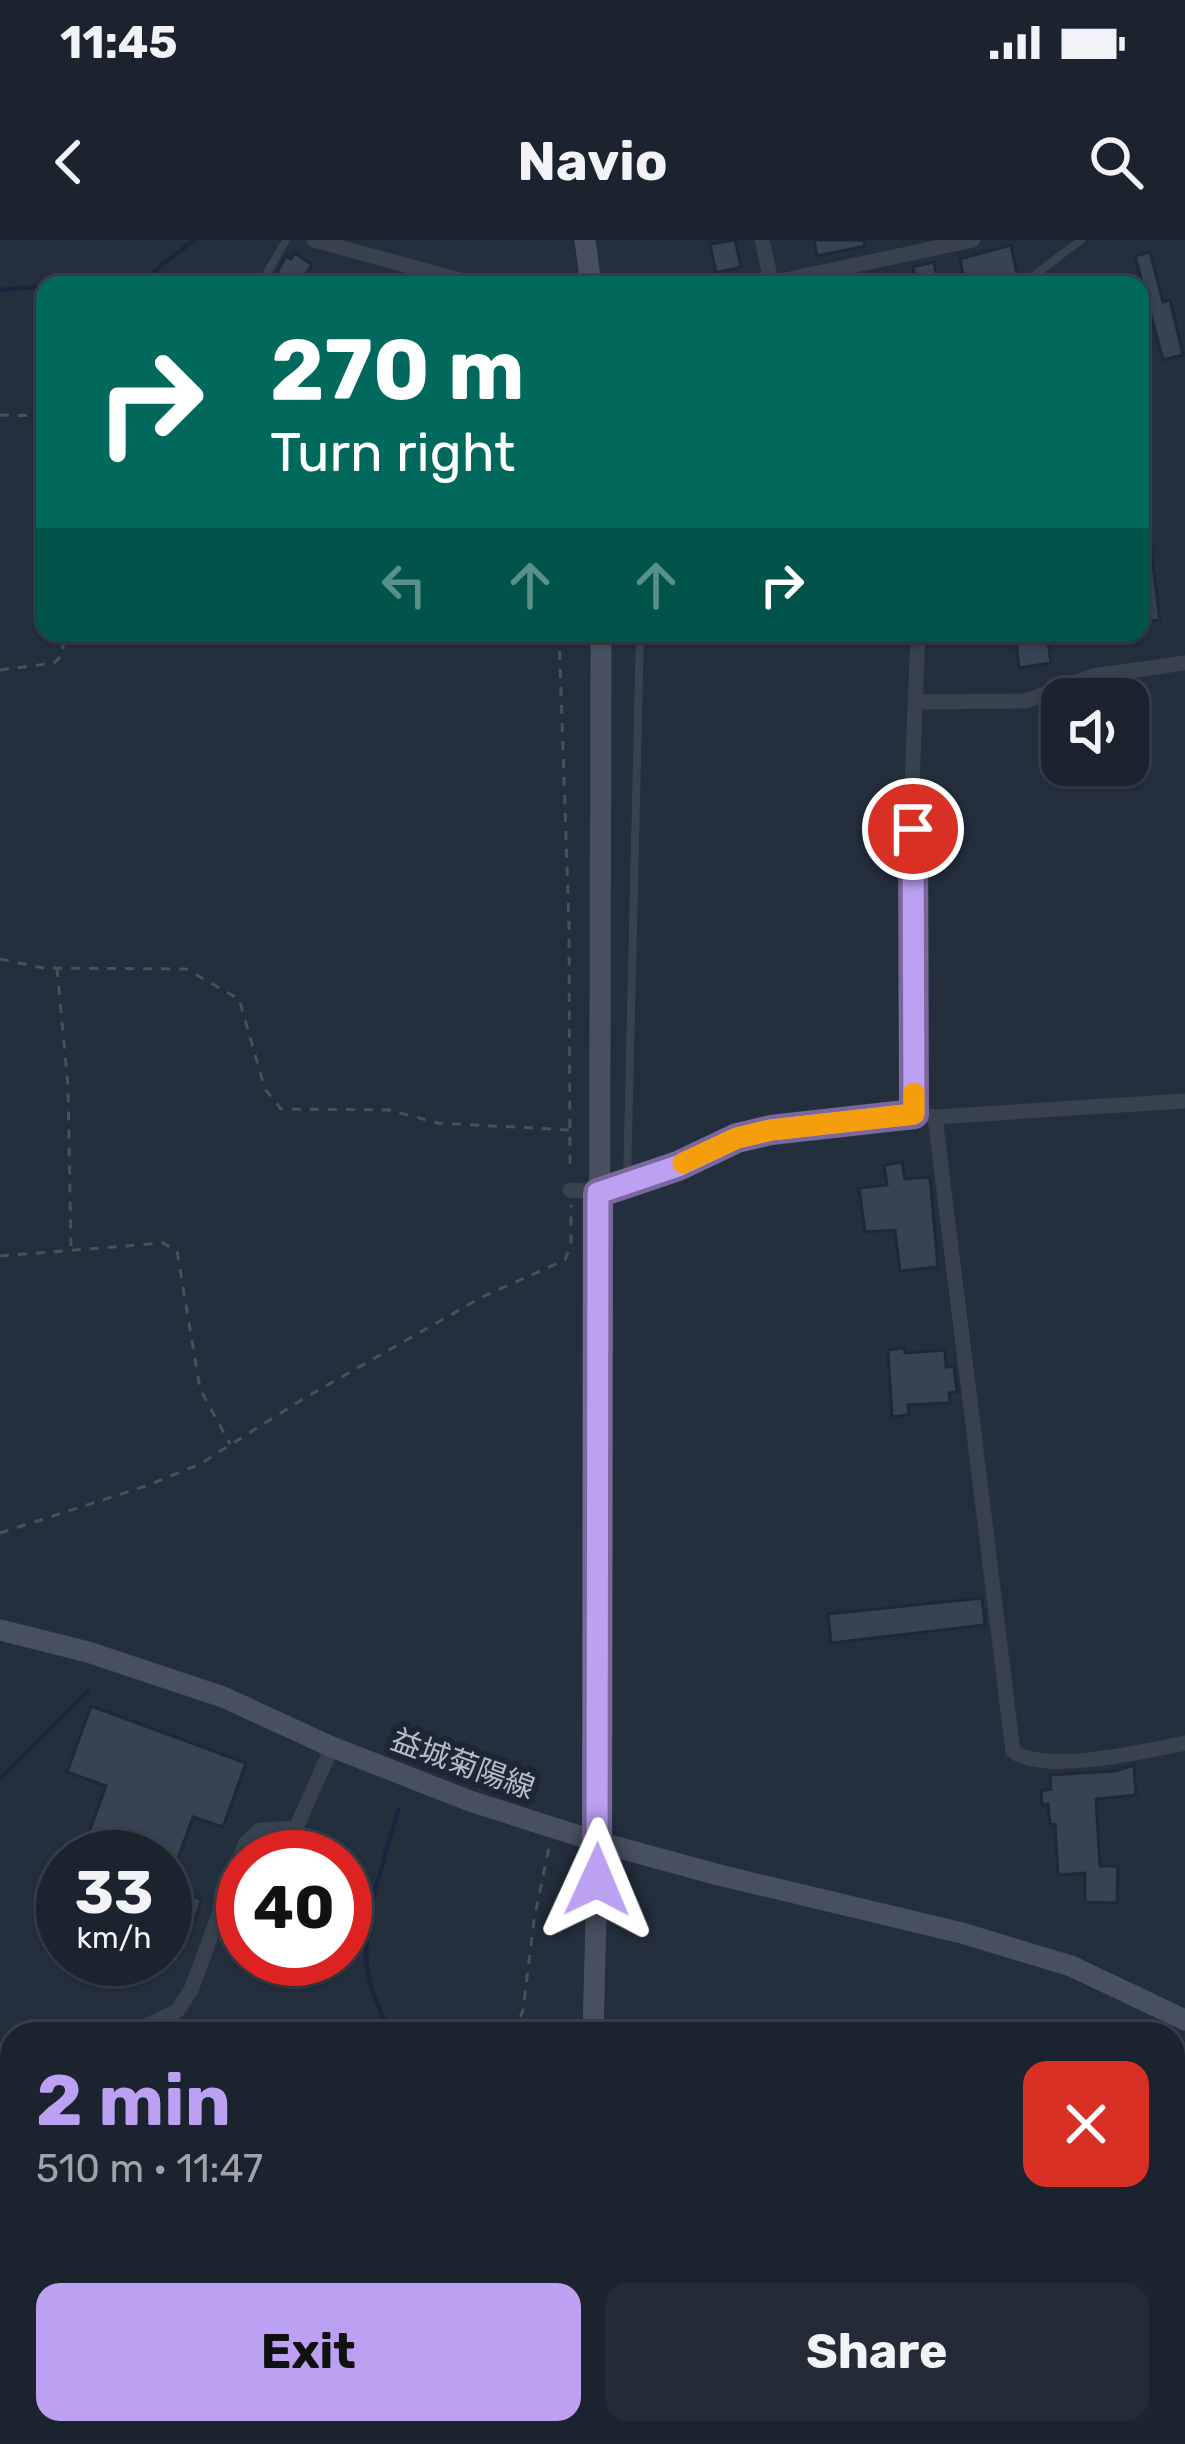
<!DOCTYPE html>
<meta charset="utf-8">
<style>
:root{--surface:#1b232e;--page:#242b36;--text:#f1f3f6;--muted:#a0a4aa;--line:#39404a;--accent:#bca0f2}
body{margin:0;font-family:Rubik,"Noto Sans JP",sans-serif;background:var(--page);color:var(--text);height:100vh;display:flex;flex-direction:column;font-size:45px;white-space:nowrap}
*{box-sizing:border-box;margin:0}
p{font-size:39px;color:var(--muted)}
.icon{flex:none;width:66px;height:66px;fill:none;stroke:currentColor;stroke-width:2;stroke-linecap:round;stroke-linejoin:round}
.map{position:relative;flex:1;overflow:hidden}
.side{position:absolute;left:0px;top:1782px;width:1185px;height:423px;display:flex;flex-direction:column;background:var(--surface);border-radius:36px 36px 0 0;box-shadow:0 3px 9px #0004,0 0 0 3px var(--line)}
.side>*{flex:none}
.top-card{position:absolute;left:36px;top:36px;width:1113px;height:366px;border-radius:24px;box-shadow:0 3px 9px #0004,0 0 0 3px var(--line);background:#00695c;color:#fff;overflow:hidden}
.buttons{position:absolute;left:1041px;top:438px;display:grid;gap:24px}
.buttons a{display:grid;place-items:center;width:108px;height:108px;border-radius:24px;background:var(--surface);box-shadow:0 3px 9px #0004,0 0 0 3px var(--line);font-size:60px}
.speed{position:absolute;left:36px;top:1590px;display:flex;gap:24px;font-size:60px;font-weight:700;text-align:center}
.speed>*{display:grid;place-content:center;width:156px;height:156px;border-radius:50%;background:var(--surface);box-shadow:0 3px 9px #0004,0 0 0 3px var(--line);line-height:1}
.speed small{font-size:30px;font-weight:400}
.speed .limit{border:18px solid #d22;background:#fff;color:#111}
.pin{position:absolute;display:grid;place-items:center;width:102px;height:102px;color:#fff;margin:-51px;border:6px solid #fff;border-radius:50%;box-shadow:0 3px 12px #0007}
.me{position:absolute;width:132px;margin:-66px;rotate:1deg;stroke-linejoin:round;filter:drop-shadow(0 0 9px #0008)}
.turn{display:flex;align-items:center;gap:42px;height:252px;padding:0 36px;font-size:54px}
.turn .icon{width:156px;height:156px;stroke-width:2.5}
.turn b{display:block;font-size:84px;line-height:102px}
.lanes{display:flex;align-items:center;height:114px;padding:0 36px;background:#0003;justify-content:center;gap:60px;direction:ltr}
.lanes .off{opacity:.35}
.round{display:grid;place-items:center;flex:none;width:126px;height:126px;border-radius:24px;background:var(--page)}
.summary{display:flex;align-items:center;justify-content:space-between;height:204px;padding:0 36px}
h1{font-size:72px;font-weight:700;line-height:90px;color:var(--accent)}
.cta{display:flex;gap:24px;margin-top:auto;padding:24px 36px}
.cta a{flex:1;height:138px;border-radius:24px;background:var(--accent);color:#111;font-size:48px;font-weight:700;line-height:138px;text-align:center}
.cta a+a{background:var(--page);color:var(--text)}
.status{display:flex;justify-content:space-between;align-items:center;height:84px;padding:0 60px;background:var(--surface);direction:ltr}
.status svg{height:33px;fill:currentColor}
header{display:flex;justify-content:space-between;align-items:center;height:156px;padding:0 36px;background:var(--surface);font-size:54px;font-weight:700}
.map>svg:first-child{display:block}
</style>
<div class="status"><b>11:45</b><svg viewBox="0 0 49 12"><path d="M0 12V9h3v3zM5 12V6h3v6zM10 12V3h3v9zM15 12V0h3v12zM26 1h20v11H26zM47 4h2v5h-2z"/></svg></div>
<header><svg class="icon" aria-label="back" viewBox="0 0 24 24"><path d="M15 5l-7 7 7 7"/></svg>Navio<svg class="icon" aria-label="search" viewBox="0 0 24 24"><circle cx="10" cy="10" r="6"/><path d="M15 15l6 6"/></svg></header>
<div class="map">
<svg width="1185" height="2204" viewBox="0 0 1185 2204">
<rect width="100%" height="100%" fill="#242f3e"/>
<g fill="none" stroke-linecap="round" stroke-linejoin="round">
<!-- stream -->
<path stroke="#17263c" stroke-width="4.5" d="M137,45L194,0
M0,50L45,46
M0,1539L88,1451
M390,1794C383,1776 374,1758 369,1740C357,1687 385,1621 398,1570
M473,2204L474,2193"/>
</g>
<!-- building -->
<path fill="#364354" stroke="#1f2835" stroke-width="3" d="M735,0L741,27L716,33L710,4Z
M814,0H864L865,6L817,16Z
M1011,5L1017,34L965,45L960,19Z
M1150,12L1163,62L1170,60L1183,115L1163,120L1135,16Z
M295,13L312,25L298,45H270L286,16L291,19Z
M934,22L938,45H886V39L914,33L913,27Z
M1140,295H1149L1160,380L1140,382Z
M1015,393H1047L1051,423L1019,428Z
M902,922L905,939L930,937L938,1027L900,1031L895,990L865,992L859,948L887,945L884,925Z
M904,1108L905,1113L945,1110L946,1127L954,1126L957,1152L949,1153L950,1163L908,1165L909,1175L892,1177L888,1110Z
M982,1358L985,1385L831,1403L828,1374Z
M91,1466L246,1523L223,1587L193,1577L167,1649L165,1617H138L87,1598L106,1546L67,1532Z
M1134,1525L1136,1555L1096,1559L1100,1626H1118L1117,1663L1085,1662V1633L1058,1635L1055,1585L1050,1584L1048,1564L1042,1565L1041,1551L1051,1549L1050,1535L1115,1531Z
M186,1654L202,1659L189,1697L168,1691L179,1659L184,1661Z"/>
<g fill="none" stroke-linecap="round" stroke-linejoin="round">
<!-- path -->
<path stroke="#3f5557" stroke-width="3" stroke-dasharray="9 9" stroke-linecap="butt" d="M0,175L45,176
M559,393L569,683L570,931
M0,430L54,423L63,414V393
M0,719L43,728L186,729L239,759L265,849L281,869L389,870L438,883L570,890
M57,728L68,846L71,1006
M0,1016L163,1003L177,1011L200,1149L230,1204
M0,1293L146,1246L200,1224L303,1159L482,1057L565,1020L571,1003V965
M514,1794L523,1770L534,1680L549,1607"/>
<!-- lane -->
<path stroke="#38414e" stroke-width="8" d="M260,45L286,0
M1021,45L1081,0
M627,942L640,393"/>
<!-- street -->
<path stroke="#38414e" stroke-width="15" d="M314,0L478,45
M762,0L772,45
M762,45L973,0
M915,462L1026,461L1093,436L1185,423
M914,874L912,544L918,393
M935,877L1013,1511C1044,1535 1146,1511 1185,1503
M570,950C630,957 682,917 738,898C793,880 857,880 914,874L935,877L1185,861
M129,1794L177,1771L191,1750L245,1604L260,1590L296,1588L332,1507
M0,1915L12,1903"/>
<!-- secondary -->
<path stroke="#465061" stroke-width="21" d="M585,0L591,45
M0,1390L88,1412L223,1457L332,1507L470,1561L598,1602L719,1635L962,1693L1071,1726L1185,1780
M593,1794L598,1602L601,393
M525,2204L529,2193"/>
</g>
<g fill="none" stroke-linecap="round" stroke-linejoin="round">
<!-- route casing -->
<g stroke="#7a689d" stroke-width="30">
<path id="route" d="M597,1640L598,953L678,926L737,898L771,890L914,874L913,589"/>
</g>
<!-- route -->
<use href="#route" stroke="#bca0f2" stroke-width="21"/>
<!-- slow -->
<path stroke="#f59e0b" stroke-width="21" d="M683,923L737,898L771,890L914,874V853"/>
</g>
<g text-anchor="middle" stroke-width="12" stroke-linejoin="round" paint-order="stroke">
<!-- street labels -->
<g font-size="30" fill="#b4bcc9" stroke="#1d2633">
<text transform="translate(463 1524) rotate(20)" y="10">益城菊陽線</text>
</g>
</g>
</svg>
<div class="buttons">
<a><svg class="icon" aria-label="sound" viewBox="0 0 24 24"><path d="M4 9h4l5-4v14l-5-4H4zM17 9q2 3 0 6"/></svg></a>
</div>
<div class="speed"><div>33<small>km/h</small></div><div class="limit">40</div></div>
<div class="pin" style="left:913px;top:589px;background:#d93025"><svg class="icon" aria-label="arrive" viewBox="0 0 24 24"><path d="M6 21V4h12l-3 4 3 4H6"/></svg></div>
<svg class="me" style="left:597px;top:1640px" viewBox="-20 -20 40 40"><path d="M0-17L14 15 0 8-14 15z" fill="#bca0f2" stroke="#fff" stroke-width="4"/></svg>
<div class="top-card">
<div class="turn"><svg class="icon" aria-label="right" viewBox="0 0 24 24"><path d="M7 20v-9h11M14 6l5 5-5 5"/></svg><div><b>270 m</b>Turn right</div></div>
<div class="lanes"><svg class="icon off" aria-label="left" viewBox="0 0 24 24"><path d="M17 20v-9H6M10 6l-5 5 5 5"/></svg><svg class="icon off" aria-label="ahead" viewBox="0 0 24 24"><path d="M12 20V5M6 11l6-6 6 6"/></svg><svg class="icon off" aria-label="ahead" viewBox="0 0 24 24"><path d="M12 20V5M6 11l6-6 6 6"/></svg><svg class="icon" aria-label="right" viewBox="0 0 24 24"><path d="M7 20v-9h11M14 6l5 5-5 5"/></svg></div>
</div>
<section class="side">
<div class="summary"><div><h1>2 min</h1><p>510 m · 11:47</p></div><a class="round" style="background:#d93025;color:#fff"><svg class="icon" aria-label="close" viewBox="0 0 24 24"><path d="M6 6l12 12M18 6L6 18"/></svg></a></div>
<div class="cta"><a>Exit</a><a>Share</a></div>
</section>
</div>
